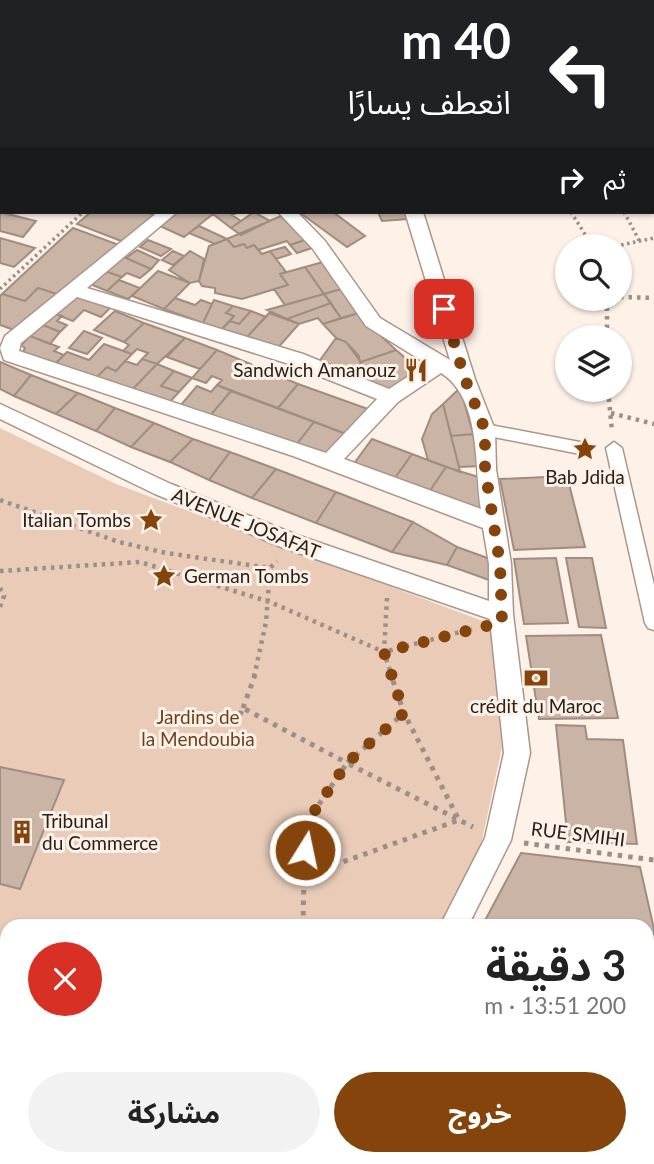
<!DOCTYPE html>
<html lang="ar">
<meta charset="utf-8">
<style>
:root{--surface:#fff;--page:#f2f2f2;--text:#222;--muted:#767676;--accent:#84440b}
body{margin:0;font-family:Lato,"Noto Sans Arabic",sans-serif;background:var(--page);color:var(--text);direction:rtl;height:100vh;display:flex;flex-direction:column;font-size:26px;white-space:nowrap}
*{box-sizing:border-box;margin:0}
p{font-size:23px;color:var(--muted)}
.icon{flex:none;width:38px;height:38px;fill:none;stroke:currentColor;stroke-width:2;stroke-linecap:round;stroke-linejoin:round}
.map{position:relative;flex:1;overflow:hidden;direction:ltr}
.drawer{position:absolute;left:0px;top:919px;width:654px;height:247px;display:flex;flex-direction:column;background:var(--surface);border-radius:21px 21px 0 0;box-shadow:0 2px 5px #0004;direction:rtl}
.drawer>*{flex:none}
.banner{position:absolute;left:0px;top:0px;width:654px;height:214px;box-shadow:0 2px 5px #0004;direction:rtl;background:#202124;color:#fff;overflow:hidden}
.buttons{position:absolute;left:555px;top:234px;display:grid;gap:14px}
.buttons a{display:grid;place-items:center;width:77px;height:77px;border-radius:50%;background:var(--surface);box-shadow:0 2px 5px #0004;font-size:35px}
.pin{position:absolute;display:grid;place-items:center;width:60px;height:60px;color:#fff;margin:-30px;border-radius:14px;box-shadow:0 4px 10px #0006}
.me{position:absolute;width:77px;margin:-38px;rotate:10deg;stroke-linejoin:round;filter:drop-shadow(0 0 5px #0008)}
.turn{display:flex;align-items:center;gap:24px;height:147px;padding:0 28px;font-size:32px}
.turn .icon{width:91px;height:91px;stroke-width:2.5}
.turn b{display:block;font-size:49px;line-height:60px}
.then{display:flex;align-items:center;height:66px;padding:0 28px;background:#0003;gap:14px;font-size:26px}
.round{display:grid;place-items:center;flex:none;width:74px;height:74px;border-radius:37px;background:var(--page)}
.summary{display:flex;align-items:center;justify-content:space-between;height:119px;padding:0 28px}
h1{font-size:42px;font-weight:700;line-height:52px}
.primary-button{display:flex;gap:14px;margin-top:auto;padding:14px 28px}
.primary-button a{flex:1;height:80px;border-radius:42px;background:var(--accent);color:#fff;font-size:28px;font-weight:700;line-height:80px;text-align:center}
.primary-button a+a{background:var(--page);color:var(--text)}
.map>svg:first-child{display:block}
</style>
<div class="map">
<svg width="654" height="1164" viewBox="0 0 654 1164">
<rect width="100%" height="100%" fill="#fef1e8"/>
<!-- green -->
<path fill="#e9cbb8" d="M0,428L116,484L491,624L502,747L482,840L444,926H7V1072L0,1074Z"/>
<!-- building -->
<path fill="#c9b4a6" stroke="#a18d80" stroke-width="2" d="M0,212L36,221L23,237L0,231Z
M91,212H146L155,215L124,242L77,224Z
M178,212H206L213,214L184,237L160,226Z
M216,212H239L232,215L241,221L231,228L213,214Z
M254,212L270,221L241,235L231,228Z
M299,212H333L365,236L347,247Z
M378,212H405L408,219L382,221Z
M281,216L305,240L290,245L287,241L258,250L254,245L247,248L244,244L234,247L227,239Z
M199,226L227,239L215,244L189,233Z
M73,228L119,245L60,295L38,288L25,301L2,294Z
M0,238L35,248L14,267L0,263Z
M227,239L234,247L244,244L247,248L254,245L262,254L270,251L286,272L280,274L288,285L242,299L215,293V288L202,286L199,281L209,246Z
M148,240L171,249L161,256L140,247Z
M305,240L312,248L297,253L290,245Z
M285,247L291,254L276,259L270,251Z
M137,250L159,260L151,269L126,258Z
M173,251L184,256L173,265L162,260Z
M190,251L204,259L199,281L190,283L169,270Z
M122,256L126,258L151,269L140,278L127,273L122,277L105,271Z
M323,262L341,289L324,294L305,267Z
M305,267L324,294L285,305L274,289L288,285L280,274Z
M105,271L122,277L107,291L90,284Z
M158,271L190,283L164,309L132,296Z
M119,280L140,288L128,299L107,291Z
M38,288L60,295L17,331L0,325V296L2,294L25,301Z
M341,289L359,313L341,318L324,294Z
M324,294L331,303L287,319L267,310Z
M75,295L110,308L101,317L84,310L73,321L55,314Z
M175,298L195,305L201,300L212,304L203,323L164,309Z
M214,300L233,306L226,313L234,316L221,330L203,323Z
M331,303L341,318L323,324L318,318L299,324L287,319Z
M233,306L251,311L239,324L230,321L234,316L226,313Z
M115,311L144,323L124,342L94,330Z
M251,311L266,317L245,339L221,330L230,321L239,324Z
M269,313L299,324L275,351L245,339Z
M359,313L380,335L396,350L361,362L346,342L336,338L323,324Z
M55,314L62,316L57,321L67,325L60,332L43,325Z
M144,323L185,338L157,364L142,359L148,353L137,349L132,354L123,351L129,345L124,342Z
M43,325L60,332L50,344L30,336Z
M84,331L102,338L87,354L69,348Z
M30,336L59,347L54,351L64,355L56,363L23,352L25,348L21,345Z
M185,338L217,350L200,369L167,357Z
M336,338L346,342L359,356L363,379L318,363Z
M104,344L132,354L116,371L107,367L96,378L56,363L67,352L89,360Z
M217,350L298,384L278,408L217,385L222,380L212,376L206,383L192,378Z
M396,350L424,374L388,395L363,379L361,362Z
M142,359L157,364L131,391L96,378L107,367L116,371L125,361L137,365Z
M0,362L31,375L14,396L0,389Z
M157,364L174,371L161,386L179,392L167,405L131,391Z
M174,371L192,378L179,392L161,386Z
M31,375L78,393L56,414L14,396Z
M298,384L368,409L349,435L278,408Z
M217,385L231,391L209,417L180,406L197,386L211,392Z
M458,390L462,394L473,434L451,436L443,404Z
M231,391L314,422L296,445L209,417Z
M78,393L115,408L96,431L56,414Z
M443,404L459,467L460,472L428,460L422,439L432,414Z
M115,408L154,423L131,447L96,431Z
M314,422L349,435L331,458L296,445Z
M154,423L193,439L170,462L131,447Z
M473,434L481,466L459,467L451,436Z
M193,439L230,452L209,480L170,462Z
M372,439L412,454L390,485L350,469Z
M230,452L276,469L252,498L209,480Z
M412,454L446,467L425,498L390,485Z
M446,467L485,479L491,522L425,498Z
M276,469L336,492L316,523L252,498Z
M567,476L585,547L514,550L500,479Z
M336,492L413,522L392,552L316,523Z
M413,522L457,547L447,565L392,552Z
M457,547L493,560L492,581L447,565Z
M556,558L568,623L524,624L514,559Z
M566,558H592L606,628L579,627Z
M601,635L618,718L539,719L526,636Z
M556,725L585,726L587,739L623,740L637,844L568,842Z
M0,767L64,780L20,889L0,884Z
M521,853L640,867L654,929V989L648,1002V926H482Z
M265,1158H392L387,1164H263Z
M487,1158H588V1164H486Z"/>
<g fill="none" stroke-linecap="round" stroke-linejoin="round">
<!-- pedestrian casing -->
<g stroke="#ab978a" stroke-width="3">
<path id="pedestrian" d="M599,0H613L614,2H601Z
M653,26H654V33H653Z
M485,424L585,443L593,449L585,455L479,434L477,430L479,426Z
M614,442L622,448L654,585V630L648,628L645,623L606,448Z
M654,1069V1103L648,1106V1071Z
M648,1126L654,1127V1151L648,1150Z"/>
</g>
<!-- minor casing -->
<g stroke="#ab978a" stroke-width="3">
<path id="minor" d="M58,0H84L85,2H59Z
M257,0H287L256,2Z
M363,0H377V2H363Z
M0,82L2,83V93L0,92Z
M0,103H2V113H0Z
M158,212H177L87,288L303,354L389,389L427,364L366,326L313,249L278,212H297L325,241L380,318L450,360L405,212H423L475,379L495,430L496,469L511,564L513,614L530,753L511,840L468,926H440L485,838L504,753L490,619L281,547L155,494L0,419V404L171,484L297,535L489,601V564L483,528L293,456L4,360L0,348L5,336ZM77,297L289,364L377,399L326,453L19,351L21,343ZM441,373C482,399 474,466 481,509L344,459L398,402Z
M0,1118L7,1120V1150L0,1148Z
M116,1158H160L162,1164H118Z
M195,1158H231L229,1164H193Z
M378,1158H411L409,1164H376Z"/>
</g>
<!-- path-far2 -->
<path stroke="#9b9089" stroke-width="3.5" stroke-dasharray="2.5 3.5" stroke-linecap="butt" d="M518,0L520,2
M571,212L593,247
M624,212L640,242
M592,242L612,247L654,238
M0,289L83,212"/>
<!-- path-far1 -->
<path stroke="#9b9089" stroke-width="4.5" stroke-dasharray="3.5 5" stroke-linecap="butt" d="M620,297L654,298
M607,299V338
M608,390L612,431
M611,413L654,424
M0,500L119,542L166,553L270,568L277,561
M0,571L140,562L270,602L384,652L392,677
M0,588L4,596L0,607
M387,598L384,652L472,629
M254,677L266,622L270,568"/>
<!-- path -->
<path stroke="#9b9089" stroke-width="5" stroke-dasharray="4.5 6" stroke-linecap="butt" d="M243,708L255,675
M227,744L243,708L347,763L404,713L391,675
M524,843L654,860
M304,876L459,820L404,713
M303,926L305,825L347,763L473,827"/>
<!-- pedestrian -->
<use href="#pedestrian" fill="#fff" fill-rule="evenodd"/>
<!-- minor -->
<use href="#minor" fill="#fff" fill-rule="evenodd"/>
</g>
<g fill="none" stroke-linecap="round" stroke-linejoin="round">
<!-- route -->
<path stroke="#84440b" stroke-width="12" stroke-dasharray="0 21.6" d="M305,850V825L347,763L404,713L384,652L502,622L500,564L485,469V430L465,379L444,309"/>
</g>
<!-- icons -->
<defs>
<g id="restaurant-bare" transform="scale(1.89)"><path d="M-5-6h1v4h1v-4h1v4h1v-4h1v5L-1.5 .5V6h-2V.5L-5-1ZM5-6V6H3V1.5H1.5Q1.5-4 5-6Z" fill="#84440b" stroke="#fef1e8" stroke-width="2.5" paint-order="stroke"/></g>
<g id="sight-bare" transform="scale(1.89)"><path d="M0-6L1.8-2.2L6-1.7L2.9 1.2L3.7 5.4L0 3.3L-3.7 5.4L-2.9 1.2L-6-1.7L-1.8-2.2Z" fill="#84440b" stroke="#fef1e8" stroke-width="2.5" paint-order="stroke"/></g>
<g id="bank-bare" transform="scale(1.89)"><path d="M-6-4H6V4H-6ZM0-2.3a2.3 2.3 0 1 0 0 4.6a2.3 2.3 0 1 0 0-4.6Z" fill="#84440b" stroke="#fef1e8" stroke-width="2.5" paint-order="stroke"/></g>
<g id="building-bare" transform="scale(1.89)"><path d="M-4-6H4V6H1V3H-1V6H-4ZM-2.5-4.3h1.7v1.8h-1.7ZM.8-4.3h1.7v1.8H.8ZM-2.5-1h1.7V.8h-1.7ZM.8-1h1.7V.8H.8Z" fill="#84440b" stroke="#fef1e8" stroke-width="2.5" paint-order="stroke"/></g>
</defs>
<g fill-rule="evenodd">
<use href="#restaurant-bare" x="416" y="370"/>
<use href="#sight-bare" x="585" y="449"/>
<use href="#sight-bare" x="151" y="520"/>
<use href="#sight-bare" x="164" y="576"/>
<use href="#bank-bare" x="536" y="678"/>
<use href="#building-bare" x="22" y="832"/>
</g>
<g text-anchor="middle" stroke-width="6" stroke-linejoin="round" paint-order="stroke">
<!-- poi labels -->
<g font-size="19" fill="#29211c" stroke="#fef1e8" text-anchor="end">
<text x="396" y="377">Sandwich Amanouz</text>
<text x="585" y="484" text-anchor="middle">Bab Jdida</text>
<text x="131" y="527">Italian Tombs</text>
<text x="184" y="583" text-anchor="start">German Tombs</text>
<text x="536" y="713" text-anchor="middle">crédit du Maroc</text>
<text x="42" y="828" text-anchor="start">Tribunal<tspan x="42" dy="22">du Commerce</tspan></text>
</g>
<!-- street labels -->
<g font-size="19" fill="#29211c" stroke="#fef1e8">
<text transform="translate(246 523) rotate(22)" y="7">AVENUE JOSAFAT</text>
<text transform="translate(578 834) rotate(7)" y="7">RUE SMIHI</text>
</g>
<!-- park labels -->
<g font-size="19" fill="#6e3f1c" stroke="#fef1e8">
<text x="198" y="724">Jardins de<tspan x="198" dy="22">la Mendoubia</tspan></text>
</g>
</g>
</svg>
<div class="buttons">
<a><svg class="icon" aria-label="search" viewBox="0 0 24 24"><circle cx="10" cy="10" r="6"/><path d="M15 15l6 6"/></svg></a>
<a><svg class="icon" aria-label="layers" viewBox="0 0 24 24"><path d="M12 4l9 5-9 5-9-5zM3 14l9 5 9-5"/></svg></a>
</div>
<div class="pin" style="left:444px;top:309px;background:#d93025"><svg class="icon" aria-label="arrive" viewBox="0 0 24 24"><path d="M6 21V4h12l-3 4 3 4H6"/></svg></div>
<svg class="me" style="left:305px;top:850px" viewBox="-20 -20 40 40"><circle r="17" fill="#84440b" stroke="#fff" stroke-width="3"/><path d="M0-11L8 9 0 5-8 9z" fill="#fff"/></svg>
<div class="banner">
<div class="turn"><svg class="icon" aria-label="left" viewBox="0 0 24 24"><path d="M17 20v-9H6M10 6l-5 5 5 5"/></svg><div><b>40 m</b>انعطف يسارًا</div></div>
<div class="then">ثم<svg class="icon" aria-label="right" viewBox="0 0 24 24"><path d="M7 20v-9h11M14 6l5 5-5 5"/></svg></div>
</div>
<section class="drawer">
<div class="summary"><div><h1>3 دقيقة</h1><p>200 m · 13:51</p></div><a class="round" style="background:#d93025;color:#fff"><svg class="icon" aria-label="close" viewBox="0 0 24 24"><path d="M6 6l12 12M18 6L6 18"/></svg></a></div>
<div class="primary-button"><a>خروج</a><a>مشاركة</a></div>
</section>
</div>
